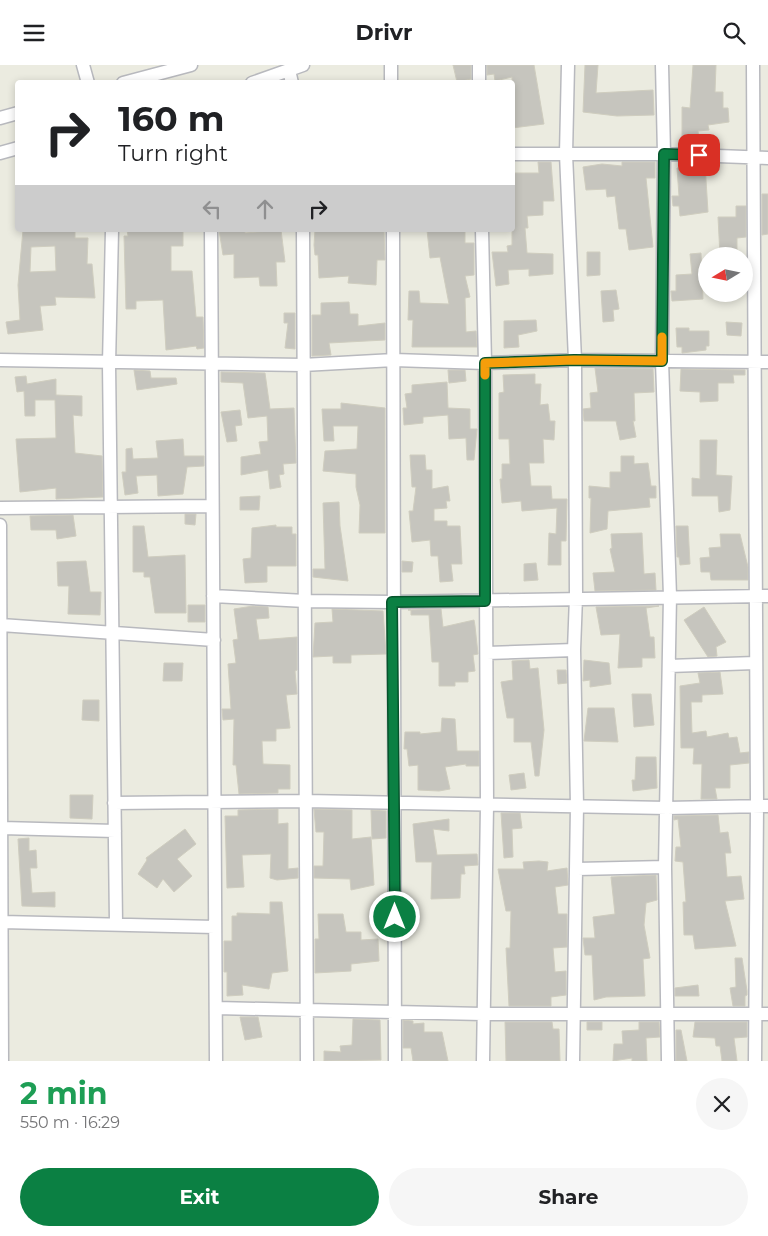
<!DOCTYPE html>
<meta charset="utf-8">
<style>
:root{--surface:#fff;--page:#f6f6f6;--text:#202124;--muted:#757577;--accent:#0b8043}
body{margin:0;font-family:Montserrat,sans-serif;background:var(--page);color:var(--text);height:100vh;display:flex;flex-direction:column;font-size:19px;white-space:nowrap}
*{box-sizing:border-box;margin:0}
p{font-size:16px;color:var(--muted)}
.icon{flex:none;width:28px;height:28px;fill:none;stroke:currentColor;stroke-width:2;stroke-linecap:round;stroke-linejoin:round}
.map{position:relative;height:996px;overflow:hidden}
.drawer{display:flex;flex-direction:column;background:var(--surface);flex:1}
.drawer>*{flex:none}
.top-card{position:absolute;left:15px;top:15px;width:500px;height:152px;border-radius:5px;box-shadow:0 2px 8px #0003;background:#fff;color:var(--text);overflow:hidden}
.needle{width:32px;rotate:260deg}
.controls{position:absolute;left:698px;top:182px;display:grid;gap:10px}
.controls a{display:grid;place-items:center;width:55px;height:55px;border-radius:50%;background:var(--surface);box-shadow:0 2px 8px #0003;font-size:25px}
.pin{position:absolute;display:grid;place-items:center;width:42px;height:42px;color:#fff;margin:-21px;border-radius:10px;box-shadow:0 2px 8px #0006}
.me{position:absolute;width:55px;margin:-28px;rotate:0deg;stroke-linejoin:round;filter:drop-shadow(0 0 4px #0008)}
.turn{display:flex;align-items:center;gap:18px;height:105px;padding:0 20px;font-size:22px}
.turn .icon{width:65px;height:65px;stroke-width:2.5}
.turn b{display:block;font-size:35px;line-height:42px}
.lanes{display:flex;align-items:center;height:48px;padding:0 20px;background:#0003;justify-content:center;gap:25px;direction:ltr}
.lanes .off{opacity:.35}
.round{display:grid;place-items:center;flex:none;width:52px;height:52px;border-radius:26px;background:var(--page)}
.overview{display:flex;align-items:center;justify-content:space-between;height:85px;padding:0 20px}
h1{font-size:30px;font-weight:700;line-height:38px;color:#1e9e55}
.button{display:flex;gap:10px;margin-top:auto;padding:10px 20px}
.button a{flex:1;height:58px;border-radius:30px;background:var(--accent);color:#fff;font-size:20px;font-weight:700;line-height:58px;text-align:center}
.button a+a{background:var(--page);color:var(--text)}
header{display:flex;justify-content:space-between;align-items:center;height:65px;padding:0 20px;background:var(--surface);font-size:22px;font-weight:700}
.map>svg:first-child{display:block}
</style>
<header><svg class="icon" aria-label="menu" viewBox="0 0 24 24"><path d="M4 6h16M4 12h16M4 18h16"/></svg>Drivr<svg class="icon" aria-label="search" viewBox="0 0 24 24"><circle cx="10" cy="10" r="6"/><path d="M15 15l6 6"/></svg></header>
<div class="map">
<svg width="768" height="996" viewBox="0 0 768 996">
<rect width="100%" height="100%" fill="#ebebe0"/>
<!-- building -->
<path fill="#c6c5be" stroke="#cfcdbf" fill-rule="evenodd" d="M453,0H471V14L457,17Z
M487,0H534L544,59L512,63V12L495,16L494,9L487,10Z
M585,0H598L596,28L653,25L654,50L617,51L583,47Z
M693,0H716L715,27H723V43H728L729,57L708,60L709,65L698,66L699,74L682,75V42L690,43Z
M538,97H551L554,136H543V150L527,151L528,163H525L527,188L553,189V209L529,211V204L508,205L509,219L496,221L492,187H508L507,181L512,180V108H539Z
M622,97H655V113H646L653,182L629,185L626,164H619L615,131L607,132L606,124L586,125L583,102L602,99L622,101Z
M694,98L705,99L708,147L680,151L679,141H673L672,131H679L677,103L694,102Z
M762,129H768V169L762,170Z
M736,141H746V172L737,173V191H720L718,152H736Z
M23,165H75V173H88L87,199H92L95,233L55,232L56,240L40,241L43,265L8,269L6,257L20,255L18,220ZM55,181L56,206L30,207L31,182Z
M127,165H183V181H171V206H192L196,252H203L204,283L197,284L196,281L166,285L163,235L136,236V244H126L124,171H128Z
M219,165H245V168L281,165L285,197H276L277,221H260L259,212L234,213V189L223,190Z
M315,165H384L385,195H377L376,220L348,218L349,211L319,213L318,190H315L314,180Z
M427,165H465V178H474V210L465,211L470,232L465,233L466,267L476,266L477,282H412L413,255H408L409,226H419L420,238L449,239L440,192L430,193Z
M587,187H600V210L587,211Z
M701,188L703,234L672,236L671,226H676V210L692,209L690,189Z
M616,225L619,244L613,245L614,256L603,257L601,226Z
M349,237L350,249H358V261L385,258V275L329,278L331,290L312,291V250H321V238Z
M284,248H295V284L285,283L288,258H284Z
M536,255L537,266L518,270L519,282L504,283V256Z
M726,257L742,258L741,271L727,270Z
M676,263H689V266H709V281H706V285L682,288V282H677Z
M595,303L653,304L654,327L634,328L635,356H633L636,372L620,375L616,356H584L583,344L591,343L590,328L598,327Z
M681,304L745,305V310H733L734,318H718V336L700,337V327L680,326Z
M134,305L150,306L151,313H176L177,319L137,325Z
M448,305H465L466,316L449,318Z
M221,307L265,308L270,344L294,343L296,398L283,399L284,409L279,410L281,422L270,424L268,405L241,410V392L261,389L259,377L268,376L267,351L248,353L243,318L221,317Z
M535,309V319H541L540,340L548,339L550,356H555L554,375L543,374L544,398H529L531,421H551L552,434H567L566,476H561V500H548L549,468L556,469L557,443L522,446L521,436L502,438L500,414H502V399H510L509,374H499V328L504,327L503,310Z
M26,311L27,319L56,314V330L82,331V351L73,350L75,388L102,391L103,432L56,434V423L20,427L16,374L56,373L55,335H35V351H25L24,326L17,327L15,312Z
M447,317L448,343L470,344V364H477L474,395H467L466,373L449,374L448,350L423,352V358L404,360L403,343H407L405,329L412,328V320Z
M341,338L385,343V468H359L360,440L356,422V409L323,406L325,386L357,384L358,361H333L334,376H324L322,344H341Z
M240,345L242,360L235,361L237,376L227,377L221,347Z
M183,374L184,391H204V401L187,402L183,429L158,431L157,410L136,411L138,428L125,430L122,407H126V384L132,383L133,394L158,393L156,376Z
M700,375H717L716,410L732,411L730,445L719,447L718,431H692V413L700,414Z
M410,390H425L426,405H432V424L448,421L450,436H446L447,443L434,444V456H447V461H460L462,499H451L453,516L440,517L438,491H431L430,475L412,477L409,446H413L416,422H412Z
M621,391H634V399L648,398L651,421H656V433H649L650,442L608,446L607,464L590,468L591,433H589V421L610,423V407H621Z
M260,431L259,445H240V432Z
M339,437L340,461L348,516L313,512V504H325L323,438Z
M185,449H196L195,460L185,459Z
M73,450L76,471L57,474L56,465H31L30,451Z
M276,460V462H292V469H296V501H267V517L245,518L243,494L251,493L252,463Z
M133,461H144L148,492L185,490L186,548H155L150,512H144V507H133Z
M676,461H688L690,499L680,500L679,492H677Z
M642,468L644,509L655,508L656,525L595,526L593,508L615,507L610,484L612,483L611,469Z
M720,469H740L748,502V515H711L710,507H701L700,493L710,492L709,483L721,482Z
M86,496L90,527H101L100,550L68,549L69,521H58L57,497Z
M402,496L413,497L412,507H402Z
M536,498L538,515L524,516V499Z
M188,540H205V557H188Z
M253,541L268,542L269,553L256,554L259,575L297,572V605L295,606L297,629L286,630L290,663L276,664V676H262L263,699L290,700V724H278V728L239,729L236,700H233L234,654L223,655L222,644H231L228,599L236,598L233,575L238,574L234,544Z
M659,541L646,543L650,572H654L655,593H642V602L618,603L620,569L601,570L596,542Z
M704,542L726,577L716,582L717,591L708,592L684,555Z
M332,544L383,546L386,589L351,590V598H333V591L313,592L315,558L333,557Z
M441,544L443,562L474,555L475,561L478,589L473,590L475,606L468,607V617H455V621H439V597H432L429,550H411V545H408Z
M529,595L530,604L538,603L544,665L539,711H535L531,677H514V653H507L501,617L513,615L512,596Z
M584,595L609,598L611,619L590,622V615L583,616Z
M164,598H183L182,616H163Z
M557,605H566L567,618L558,619Z
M720,607L723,629L702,630V637H691L692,668L706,666L707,672L728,668L729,673L737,672L740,688L749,687V698L730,700V723H715L717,734H701L702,699H693L694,683H681L680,621L700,618L698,608Z
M632,629H651L654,660L634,662Z
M83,635H99V656L82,655Z
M588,643H614L618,677L584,676Z
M442,653L455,654L457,686H479V701H466V699L445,702L450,724L439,726L418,725V700L409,701L407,684H404L405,667H420V669L441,667Z
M636,692H656L657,723L633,726L632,715H635Z
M524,708L526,723L511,725L509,710Z
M70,730H93L92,754L70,753Z
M278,744V759L288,758V804L298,803V813L277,815L270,813L271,789L242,790L244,822L227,823L225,751H238V745Z
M314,744L352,745V774L371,772L374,820L351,825L350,814L314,813V801H323L324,767H316Z
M371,745L386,746V773L372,774Z
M501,748H520L522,763L512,764L513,792L504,793Z
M718,750L720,768L728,767L731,788H725L727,812L741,811L744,834L725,836L736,881L695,884L693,870H684L683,837H686L683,797L675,796L676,782H681L678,754L674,755V751Z
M449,754V766L433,764L437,790L477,789L478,800L464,801L465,809H461L460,833L431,834L432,797H416L413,759Z
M185,764L196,779L177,794L192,811L174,827L163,814L157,823L138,809L147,795L146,793Z
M29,773V786L36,785L37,803H30L32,828L55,827V842L22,841L18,774Z
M539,796L548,797L547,806L567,803L568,820L555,822L558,849H567V882L553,883L555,907L566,906V930L551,932V941H509L506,883H510L511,846H506L498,804H524L523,797Z
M656,810L657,835L646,838L644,860L650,893L643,894L645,931L606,932L594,935L592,890H585L583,873H595L593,852L615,849L611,812Z
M270,837H282L288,906L272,908L269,924L242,920L243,930L227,931V907H224V876H232V851H237V848L270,849Z
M318,849H343L346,867H361V875L378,874L379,896L351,899V906L315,908V874H319Z
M735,893H742L747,926V930L745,931V941H733L730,923L736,922Z
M698,920L699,931H675V923Z
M240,952H258L262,972L245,975Z
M353,954L380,955L381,995L324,996V986L341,987L340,981L352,980Z
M403,955L413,956V959L424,958V967H442L448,996H413L411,983H403Z
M505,957H552L553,964H559L560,996H506Z
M587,957H602V965H587Z
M639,957H659L660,972L646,973L647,996H632V993L613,996L614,979H623L622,966L639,965Z
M695,957H747V972L734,973L737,996H722L720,981H716L715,973L693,972Z
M676,965H681L687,996H676Z"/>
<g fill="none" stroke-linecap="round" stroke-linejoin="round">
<!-- street casing -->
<g stroke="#b8b9be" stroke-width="15">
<path id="street" d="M83,0L88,18
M391,0V18
M479,0V18
M568,0L566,89L575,295L576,532L574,585L577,741L573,996
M662,0L664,89L662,296L670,531L665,802L668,996
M753,0L757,741L755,996
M289,5L292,18
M123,18L191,0
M252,18L303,0
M0,53L18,48
M0,88L18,83
M512,89H664L768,93
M112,165L109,299L116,858
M211,165L216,996
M303,165L307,996
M393,165L395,996
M482,165L485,298L487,740L483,996
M0,295L303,300L394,295L485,298L575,295L768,297
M0,443L211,441
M0,460L2,996
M213,531L305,536L392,537L768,531
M1,560L214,575
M487,588L574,585
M669,601L755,598
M114,738L306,736L667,743L768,741
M2,763L115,766
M577,804L665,802
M2,857L215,862
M217,943L482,949H768"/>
</g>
<!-- street -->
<use href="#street" stroke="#fff" stroke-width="12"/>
</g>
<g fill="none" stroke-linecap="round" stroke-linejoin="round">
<!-- route casing -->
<g stroke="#07532c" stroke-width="12">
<path id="route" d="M395,852L392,537L485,536V298L574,295L662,296L664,89L699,90"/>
</g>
<!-- route -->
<use href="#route" stroke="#0b8043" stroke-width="9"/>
<!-- slow -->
<path stroke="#f59e0b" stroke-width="9" d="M485,310V298L574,295L662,296V272"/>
</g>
</svg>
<div class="controls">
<a><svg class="needle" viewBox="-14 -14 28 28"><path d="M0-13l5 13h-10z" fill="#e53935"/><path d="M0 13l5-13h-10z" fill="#757577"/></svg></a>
</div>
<div class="pin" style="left:699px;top:90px;background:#d93025"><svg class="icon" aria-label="arrive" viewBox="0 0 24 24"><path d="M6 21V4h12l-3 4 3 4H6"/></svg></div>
<svg class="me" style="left:395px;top:852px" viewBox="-20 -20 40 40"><circle r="17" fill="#0b8043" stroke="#fff" stroke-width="3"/><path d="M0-11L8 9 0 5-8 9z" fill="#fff"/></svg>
<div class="top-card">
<div class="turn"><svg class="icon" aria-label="right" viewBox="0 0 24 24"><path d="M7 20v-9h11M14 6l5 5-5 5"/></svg><div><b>160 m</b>Turn right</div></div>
<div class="lanes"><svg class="icon off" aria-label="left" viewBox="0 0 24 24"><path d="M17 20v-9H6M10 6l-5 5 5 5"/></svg><svg class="icon off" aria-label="ahead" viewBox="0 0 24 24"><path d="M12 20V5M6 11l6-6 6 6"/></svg><svg class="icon" aria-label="right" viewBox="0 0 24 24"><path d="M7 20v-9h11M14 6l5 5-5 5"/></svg></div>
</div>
</div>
<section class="drawer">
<div class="overview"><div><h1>2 min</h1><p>550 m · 16:29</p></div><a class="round"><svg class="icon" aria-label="close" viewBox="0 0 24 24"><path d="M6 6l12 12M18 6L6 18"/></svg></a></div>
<div class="button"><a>Exit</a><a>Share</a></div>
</section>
